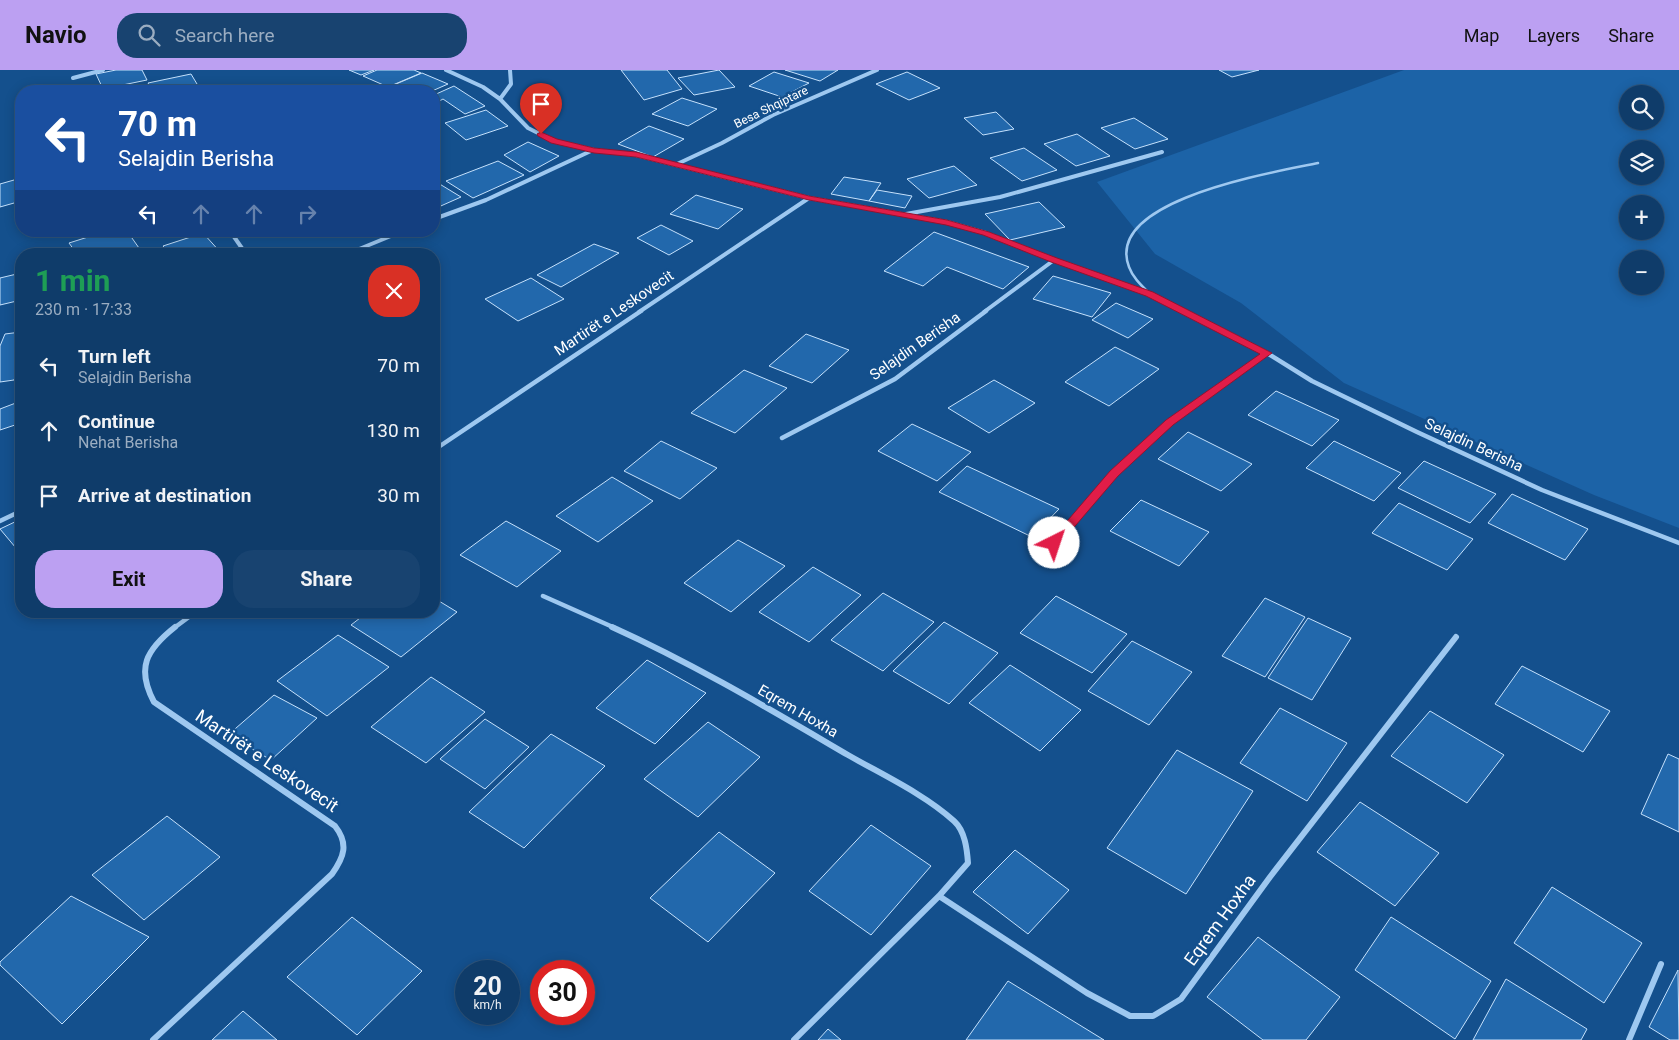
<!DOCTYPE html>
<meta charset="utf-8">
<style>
:root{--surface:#0f3c6a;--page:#184370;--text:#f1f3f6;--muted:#9badc1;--line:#2f567e;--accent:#bca0f2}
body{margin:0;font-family:Roboto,sans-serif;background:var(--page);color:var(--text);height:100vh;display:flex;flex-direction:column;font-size:19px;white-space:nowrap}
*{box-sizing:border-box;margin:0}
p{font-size:16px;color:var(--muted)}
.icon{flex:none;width:28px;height:28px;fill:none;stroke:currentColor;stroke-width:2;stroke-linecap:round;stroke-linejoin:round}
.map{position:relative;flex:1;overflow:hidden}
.side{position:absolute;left:15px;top:178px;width:425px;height:370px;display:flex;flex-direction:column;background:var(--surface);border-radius:20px;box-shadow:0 2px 12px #0003,0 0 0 1px var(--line)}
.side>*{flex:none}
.hud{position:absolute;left:15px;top:15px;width:425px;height:152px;border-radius:20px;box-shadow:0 2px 12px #0003,0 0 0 1px var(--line);background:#1a4fa0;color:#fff;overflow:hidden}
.tools{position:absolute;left:1619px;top:15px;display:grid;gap:10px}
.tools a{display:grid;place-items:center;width:45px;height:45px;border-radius:50%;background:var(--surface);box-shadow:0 2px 12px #0003,0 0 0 1px var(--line);font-size:25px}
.speed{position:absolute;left:455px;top:890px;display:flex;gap:10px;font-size:25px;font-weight:700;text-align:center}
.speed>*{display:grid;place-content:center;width:65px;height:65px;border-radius:50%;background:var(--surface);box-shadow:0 2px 12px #0003,0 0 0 1px var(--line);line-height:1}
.speed small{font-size:12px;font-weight:400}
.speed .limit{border:8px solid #d22;background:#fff;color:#111}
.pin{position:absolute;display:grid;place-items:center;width:42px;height:42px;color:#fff;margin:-51px -21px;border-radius:50% 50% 50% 0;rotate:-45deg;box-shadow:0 0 5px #0007}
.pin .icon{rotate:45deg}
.me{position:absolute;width:55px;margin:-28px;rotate:41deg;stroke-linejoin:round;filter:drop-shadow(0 0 4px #0008)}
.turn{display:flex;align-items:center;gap:18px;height:105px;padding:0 20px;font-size:22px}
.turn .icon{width:65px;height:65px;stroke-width:2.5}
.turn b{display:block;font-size:35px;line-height:42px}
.lanes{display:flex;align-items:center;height:48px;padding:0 20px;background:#0003;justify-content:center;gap:25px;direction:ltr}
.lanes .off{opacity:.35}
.round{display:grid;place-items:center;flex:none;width:52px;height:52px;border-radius:20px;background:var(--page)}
.summary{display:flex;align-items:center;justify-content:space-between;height:85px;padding:0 20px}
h1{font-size:30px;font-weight:700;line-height:38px;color:#1e9e55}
.action{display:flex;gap:10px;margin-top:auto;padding:10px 20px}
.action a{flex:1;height:58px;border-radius:20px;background:var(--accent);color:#111;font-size:20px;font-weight:700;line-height:58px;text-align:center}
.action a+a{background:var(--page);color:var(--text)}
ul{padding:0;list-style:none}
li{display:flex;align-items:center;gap:15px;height:65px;padding:0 20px}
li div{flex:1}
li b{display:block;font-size:19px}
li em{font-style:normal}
header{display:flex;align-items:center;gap:30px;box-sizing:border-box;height:70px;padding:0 25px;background:var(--accent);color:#111}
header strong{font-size:24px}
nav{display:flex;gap:28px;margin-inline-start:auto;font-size:18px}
.search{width:350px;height:45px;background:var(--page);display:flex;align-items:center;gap:12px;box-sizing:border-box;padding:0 18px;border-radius:20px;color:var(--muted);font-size:19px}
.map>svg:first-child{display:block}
</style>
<header>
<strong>Navio</strong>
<div class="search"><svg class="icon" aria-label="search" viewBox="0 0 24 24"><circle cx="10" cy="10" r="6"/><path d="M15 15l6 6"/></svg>Search here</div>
<nav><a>Map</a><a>Layers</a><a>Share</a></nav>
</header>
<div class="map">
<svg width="1679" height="970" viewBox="0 0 1679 970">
<rect width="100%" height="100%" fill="#14508d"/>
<!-- green -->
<path fill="#1c63a7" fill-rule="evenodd" d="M1404,0H1679V458L1594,425L1344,313L1241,233L1155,184L1097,112ZM1628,24H1655V51H1628ZM1628,79H1655V106H1628ZM1628,134H1655V161H1628ZM1628,189H1655V216H1628Z"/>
<!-- building -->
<path fill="#2268ac" stroke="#c5e1fc" d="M116,0H142L147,10L103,19L96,4Z
M349,0H374L361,5Z
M377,0H414L421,3L388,17L363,6Z
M621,0H667L682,19L644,30Z
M719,0L735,17L694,25L678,8Z
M785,0H838L820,11Z
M1219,0H1259L1232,7Z
M774,2L809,13L782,27L749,16Z
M907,2L940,18L909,30L876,14Z
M422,3L448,14L432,21H399L389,17Z
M191,4L200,19L189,21H153L148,13Z
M454,16L485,36L465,44L443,29L434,34V25Z
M682,28L717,39L688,56L652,44Z
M486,40L508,56L466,70L445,53Z
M996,42L1014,59L983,65L964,48Z
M1134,48L1168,69L1135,79L1101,58Z
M649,56L684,69L653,87L618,74Z
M1077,64L1110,86L1076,96L1044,74Z
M528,72L559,86L530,102L504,85Z
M1024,78L1057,100L1022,111L990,88Z
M498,91L524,105L473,128L446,111Z
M954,96L977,115L929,128L907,109Z
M844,107L881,113L869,131L831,124Z
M21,108V131L0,137V114Z
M438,113L461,127L434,139V115Z
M877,120L912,126L905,138L869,131Z
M696,125L743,139L718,159L670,144Z
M1039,132L1065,157L1010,170L985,144Z
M661,155L693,171L669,185L637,168Z
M107,161H127L139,178L121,184H77L69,173Z
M934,162L1029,197L1003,219L947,197L923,216L884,201Z
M203,163L222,184H170L163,176Z
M594,174L619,183L561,217L537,205Z
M21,203V230L0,235V208Z
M1053,206L1111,223L1092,247L1033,229Z
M531,208L564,229L518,251L485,229Z
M1116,233L1153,249L1128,268L1092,250Z
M21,262V295L14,310L0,312V276L5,264Z
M806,264L849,280L812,313L769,296Z
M1115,277L1159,299L1109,336L1065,312Z
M744,300L787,318L735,363L691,343Z
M994,310L1035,333L989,363L948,338Z
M1276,321L1339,350L1312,376L1248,345Z
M21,331V353L0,360V339Z
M912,354L971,382L937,411L878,381Z
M1188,362L1252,394L1221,421L1158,389Z
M661,371L717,398L680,429L624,401Z
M1334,371L1401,403L1374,431L1306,398Z
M1424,391L1496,424L1470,453L1398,418Z
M967,396L1059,439L1032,467L939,422Z
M612,407L653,431L598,472L556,446Z
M1512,424L1588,459L1565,490L1488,453Z
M1141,430L1209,462L1179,496L1110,461Z
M1399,433L1473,469L1447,500L1372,463Z
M21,449V484L0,459Z
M506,451L561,481L517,517L460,485Z
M738,470L785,496L731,542L684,513Z
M813,497L861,525L809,572L759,542Z
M883,523L934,552L883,601L831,570Z
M1056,526L1127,564L1092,603L1020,563Z
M434,528L457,542L401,587L351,555L369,541H434Z
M1265,528L1305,547L1265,607L1222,586Z
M1308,548L1351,568L1312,630L1268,608Z
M944,552L998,583L949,634L893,601Z
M338,565L389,597L327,646L277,611Z
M1132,571L1192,602L1149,655L1088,621Z
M647,590L706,623L655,674L596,638Z
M1010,595L1081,640L1040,681L969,633Z
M1522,596L1610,641L1583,682L1495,634Z
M431,607L485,642L426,693L371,657Z
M274,625L317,648L271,690L228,665Z
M1280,638L1347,673L1307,731L1240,693Z
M1430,641L1504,685L1467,733L1391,686Z
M485,649L529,677L485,719L440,689Z
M708,652L760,687L698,747L644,709Z
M551,664L605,696L524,778L469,742Z
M1177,680L1253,721L1186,824L1107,778Z
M1668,684L1679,689V762L1641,744Z
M1360,732L1439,783L1395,836L1317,782Z
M167,746L220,787L144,850L92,805Z
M871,755L931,796L871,865L809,821Z
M719,762L775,803L708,872L650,828Z
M1015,780L1069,820L1028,864L973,822Z
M1552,817L1642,873L1604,933L1514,873Z
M71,826L149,867L62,954L0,895V892Z
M352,847L422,901L357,965L287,907Z
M1391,847L1491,911L1455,969L1355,900Z
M1258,867L1340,927L1306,970H1263L1207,927Z
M1678,900L1679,970H1670L1649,957Z
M1506,909L1587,959L1581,970H1473Z
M1008,911L1104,970H966Z
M243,941L277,970H212Z
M828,959L841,970H818Z"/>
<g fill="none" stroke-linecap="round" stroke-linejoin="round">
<!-- service -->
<path stroke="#9ec8f0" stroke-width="2.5" d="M1150,224C1142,216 1133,208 1129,197C1103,129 1277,102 1318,93"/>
<!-- minor-far2 -->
<path stroke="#9ec8f0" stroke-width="4" d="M446,0L483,17L500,29L528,58L554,71L594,80L636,85L809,128L947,152L986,163L1054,190L1150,224L1187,242
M73,8L103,0
M500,29L511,14L510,0
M675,95L722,73L773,45L877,0
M906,144L1000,127L1162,82
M434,149L486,130L593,80
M230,161L246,184
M347,184L403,161
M639,242L809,128
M984,242L1054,190"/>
<!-- minor-far1 -->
<path stroke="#9ec8f0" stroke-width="4.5" d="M1184,241L1267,283L1312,311L1417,362L1542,420L1679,473
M782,368L895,309L986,241
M434,380L641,241
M0,451L21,441
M1054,473L1114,403L1169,352L1267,283
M543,526L615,558
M174,558L197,541"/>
<!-- minor -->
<path stroke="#9ec8f0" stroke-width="6" d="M612,557C694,594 771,640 848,685C883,705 924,724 954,751C965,761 967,779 968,793L939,826L794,970
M939,826L1087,923L1130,946H1153L1181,929L1270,807L1456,567
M153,970L332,804C344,787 349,774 335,756L154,632C136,598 146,580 175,557
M1629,970L1661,894"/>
</g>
<!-- route -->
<path fill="#e11d48" stroke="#92132f" d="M541,62L557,69L594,78L636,82L809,126L947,150L989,162L1057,188L1153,222L1272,283L1173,355L1118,406L1058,476H1050L1048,473L1050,471L1110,401L1166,350L1260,284L1146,226L1051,192L983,165L946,155L809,130L636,87L594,83L551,73L538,66L537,64Z"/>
<g text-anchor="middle" stroke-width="5" stroke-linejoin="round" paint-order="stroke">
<!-- far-street labels -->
<g font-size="12" fill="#fff" stroke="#14508d">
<text transform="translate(771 37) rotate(-26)" y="4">Besa Shqiptare</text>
</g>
<!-- street labels -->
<g font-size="15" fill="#fff" stroke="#14508d">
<text transform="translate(614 243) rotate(-34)" y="5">Martirët e Leskovecit</text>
<text transform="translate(915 276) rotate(-35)" y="5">Selajdin Berisha</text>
<text transform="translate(1474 375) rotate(25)" y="5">Selajdin Berisha</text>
<text transform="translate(798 641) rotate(30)" y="5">Eqrem Hoxha</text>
</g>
<!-- near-street labels -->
<g font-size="18" fill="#fff" stroke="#14508d">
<text transform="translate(267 691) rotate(34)" y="6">Martirët e Leskovecit</text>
<text transform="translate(1220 850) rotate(-54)" y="6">Eqrem Hoxha</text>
</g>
</g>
</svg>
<div class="tools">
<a><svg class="icon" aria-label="search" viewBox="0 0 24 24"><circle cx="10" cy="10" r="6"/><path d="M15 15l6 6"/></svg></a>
<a><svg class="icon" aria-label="layers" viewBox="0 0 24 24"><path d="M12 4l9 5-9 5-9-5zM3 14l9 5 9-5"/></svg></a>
<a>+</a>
<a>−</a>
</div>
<div class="speed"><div>20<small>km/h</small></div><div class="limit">30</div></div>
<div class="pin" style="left:541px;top:64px;background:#d93025"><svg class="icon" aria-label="arrive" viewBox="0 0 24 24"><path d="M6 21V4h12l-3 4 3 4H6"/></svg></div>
<svg class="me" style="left:1054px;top:473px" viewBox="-20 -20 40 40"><circle r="19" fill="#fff"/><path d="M0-13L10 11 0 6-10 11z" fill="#e11d48"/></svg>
<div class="hud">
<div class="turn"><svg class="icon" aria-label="left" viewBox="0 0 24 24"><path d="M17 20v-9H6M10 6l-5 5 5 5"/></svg><div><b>70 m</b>Selajdin Berisha</div></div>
<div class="lanes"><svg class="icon" aria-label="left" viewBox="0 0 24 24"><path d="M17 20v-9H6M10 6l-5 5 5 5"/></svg><svg class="icon off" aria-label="ahead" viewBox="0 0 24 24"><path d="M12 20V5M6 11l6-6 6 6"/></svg><svg class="icon off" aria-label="ahead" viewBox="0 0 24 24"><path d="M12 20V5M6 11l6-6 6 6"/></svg><svg class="icon off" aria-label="right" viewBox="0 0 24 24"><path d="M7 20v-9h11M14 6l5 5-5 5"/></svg></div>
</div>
<section class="side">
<div class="summary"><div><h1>1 min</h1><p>230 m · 17:33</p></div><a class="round" style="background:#d93025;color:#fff"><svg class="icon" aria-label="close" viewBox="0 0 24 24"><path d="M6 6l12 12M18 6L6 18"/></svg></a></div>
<ul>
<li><svg class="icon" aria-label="left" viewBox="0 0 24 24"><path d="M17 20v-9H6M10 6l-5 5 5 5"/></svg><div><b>Turn left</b><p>Selajdin Berisha</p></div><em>70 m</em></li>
<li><svg class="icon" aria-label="ahead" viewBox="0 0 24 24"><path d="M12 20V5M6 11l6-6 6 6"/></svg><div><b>Continue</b><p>Nehat Berisha</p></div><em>130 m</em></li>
<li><svg class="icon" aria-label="arrive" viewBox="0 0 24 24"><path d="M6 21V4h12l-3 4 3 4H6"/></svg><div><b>Arrive at destination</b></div><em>30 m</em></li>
</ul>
<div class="action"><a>Exit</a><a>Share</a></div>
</section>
</div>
